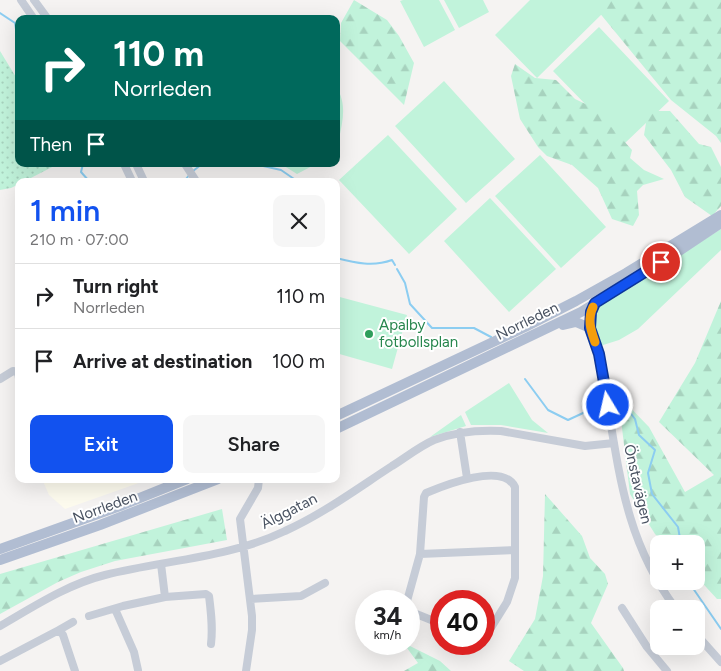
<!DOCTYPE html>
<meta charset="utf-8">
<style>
:root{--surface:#fff;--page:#f6f6f6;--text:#202124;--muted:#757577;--line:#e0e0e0;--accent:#1252ef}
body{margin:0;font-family:Figtree,sans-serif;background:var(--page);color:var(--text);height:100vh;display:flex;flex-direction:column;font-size:19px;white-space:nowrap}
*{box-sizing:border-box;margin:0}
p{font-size:16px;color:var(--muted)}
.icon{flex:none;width:28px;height:28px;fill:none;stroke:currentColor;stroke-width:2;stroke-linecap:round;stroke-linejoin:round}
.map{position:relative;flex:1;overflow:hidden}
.sheet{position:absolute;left:15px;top:178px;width:325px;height:305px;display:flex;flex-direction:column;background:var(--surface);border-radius:10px;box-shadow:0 5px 20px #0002}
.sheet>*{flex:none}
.top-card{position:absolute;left:15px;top:15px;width:325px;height:152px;border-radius:10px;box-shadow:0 5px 20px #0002;background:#00695c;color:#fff;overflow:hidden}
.tools{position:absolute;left:650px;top:535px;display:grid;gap:10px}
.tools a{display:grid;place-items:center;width:55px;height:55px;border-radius:10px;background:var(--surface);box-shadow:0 5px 20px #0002;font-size:25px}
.speed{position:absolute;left:355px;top:590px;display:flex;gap:10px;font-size:25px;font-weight:700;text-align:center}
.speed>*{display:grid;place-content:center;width:65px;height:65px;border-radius:50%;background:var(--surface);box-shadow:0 5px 20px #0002;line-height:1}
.speed small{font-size:12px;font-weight:400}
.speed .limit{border:8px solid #d22;background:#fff;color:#111}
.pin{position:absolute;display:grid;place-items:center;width:42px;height:42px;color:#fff;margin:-21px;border:2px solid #fff;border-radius:50%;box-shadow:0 1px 5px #0007}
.me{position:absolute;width:55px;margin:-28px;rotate:351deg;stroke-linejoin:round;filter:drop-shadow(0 0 4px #0008)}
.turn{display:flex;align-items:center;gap:18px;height:105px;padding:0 15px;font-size:22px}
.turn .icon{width:65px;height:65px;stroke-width:2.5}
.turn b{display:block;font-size:35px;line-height:42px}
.then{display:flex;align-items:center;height:48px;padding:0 15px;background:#0003;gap:10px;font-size:19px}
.round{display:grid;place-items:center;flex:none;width:52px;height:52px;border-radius:10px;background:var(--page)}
.summary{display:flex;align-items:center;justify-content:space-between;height:85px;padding:0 15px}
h1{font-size:30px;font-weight:600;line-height:38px;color:var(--accent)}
.action{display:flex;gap:10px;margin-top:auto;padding:10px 15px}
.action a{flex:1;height:58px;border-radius:10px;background:var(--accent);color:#fff;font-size:20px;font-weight:600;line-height:58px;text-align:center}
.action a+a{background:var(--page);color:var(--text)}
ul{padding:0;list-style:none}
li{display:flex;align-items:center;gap:15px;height:65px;padding:0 15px;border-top:1px solid var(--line)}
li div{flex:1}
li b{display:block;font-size:19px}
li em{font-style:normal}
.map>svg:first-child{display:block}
</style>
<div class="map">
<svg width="721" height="671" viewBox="0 0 721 671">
<defs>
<pattern id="forest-firs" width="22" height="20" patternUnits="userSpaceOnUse" patternTransform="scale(1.25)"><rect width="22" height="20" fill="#c1f3db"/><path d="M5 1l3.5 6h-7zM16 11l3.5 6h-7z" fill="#a7d2be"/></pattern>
<pattern id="garden-dots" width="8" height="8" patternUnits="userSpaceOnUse" patternTransform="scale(1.25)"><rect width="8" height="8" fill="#c1f3db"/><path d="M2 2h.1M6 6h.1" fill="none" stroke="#a7d2be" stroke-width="1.8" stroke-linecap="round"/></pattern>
</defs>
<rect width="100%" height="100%" fill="#f5f3f2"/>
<!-- commercial -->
<path fill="#fdfbee" d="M42,479H150L65,509L49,495Z"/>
<!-- green -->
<path fill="#c1f3db" d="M403,0H439L455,30L424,47L400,1Z
M444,0H483L489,12L459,28Z
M530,0H594L605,11L537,78L495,35Z
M599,27L669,101L624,144L553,71Z
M444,81L515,159L466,203L395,126Z
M336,86C347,104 343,119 339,139L336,142Z
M388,135L457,209L409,254L339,180Z
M540,155L606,227L561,268L495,196Z
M281,164H316L297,174Z
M490,198L556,269L509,312L444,241Z
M721,229V250L638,329L619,340L600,346L592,317L598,307Z
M336,296L407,315L392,369L336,353Z
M509,383L532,420L548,433L501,425H471L465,412Z
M461,415L466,426L430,437Z"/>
<!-- forest -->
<path fill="url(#forest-firs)" d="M354,0L387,20L399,36L414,63L404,105L340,41L341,23Z
M589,0H721V143L716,136L671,100Z
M515,64L535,78L556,80L575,99L594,108L632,150L630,158L644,170L664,179L643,185L637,191L639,215L633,226L612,219L598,188L572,165L547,156L538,147L520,119L511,76Z
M648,111H670L699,144L711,147L721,167V206L712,216L685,197L671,170L644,135Z
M721,301V599H717L696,576V544H665L655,534L630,494L618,395L649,427L685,492L714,475L659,422L695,363Z
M545,494L582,536L590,558L605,574L608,584L591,623L623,668L624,671H524L509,661L535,619L543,576Z
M222,509L227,540L115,561L81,572L58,582L0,614V574Z
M410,646L440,661L451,671H404L418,663L407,648Z"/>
<!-- garden -->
<path fill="url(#garden-dots)" d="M0,51L19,82V164H58L25,181H19V184L11,188L0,190Z"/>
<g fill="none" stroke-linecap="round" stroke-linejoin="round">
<!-- stream -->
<path stroke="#8ccdf1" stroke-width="2" d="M0,13L15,23L19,48
M83,164L81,172L89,181
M254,164L281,170L297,181
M193,171L202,164
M175,181L186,179L190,174
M336,258C356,263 373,267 392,260L395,265
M397,269L405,283L410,304L432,328H474L491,337
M525,379L548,410L568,420L596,407H602
M613,407L625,406L635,419L639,435L655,450L648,473L652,494L678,527L681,544
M688,581L721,629"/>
<!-- minor -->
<path stroke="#c6ccd7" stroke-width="8" d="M21,0L34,19
M34,0L48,19
M124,164L132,181
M136,164L144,181
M185,164L196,181
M590,328C600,355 604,384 609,413C621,487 630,547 676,609
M0,379L13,371L18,372L19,379
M460,432L467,478
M420,554L515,550
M161,564L165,597
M251,599L301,596L325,583
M407,601L420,554L424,497L426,493C445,485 503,462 515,487V578L507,602L484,639
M622,608L647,647L667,671
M115,609L134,652L138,670
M409,611L441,624
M89,616L123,606L165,597L206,594L209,596C211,612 213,627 211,644
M0,626C33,607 68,584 105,575C165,560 229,558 285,531C323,514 358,488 392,466C405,458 420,446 434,440C455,432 479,430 501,431L585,446L614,443
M59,630L73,622
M696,634L721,662
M399,644L400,646
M469,644L476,647L480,644
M0,661L59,630L63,635L75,671
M246,671L252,630V616L240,519L258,488L259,479"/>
<!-- major -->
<path stroke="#b1bdd2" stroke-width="10" d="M563,325L576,322L590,328
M590,328L591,312L595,303
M336,416L525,327L576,301L626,273L721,215
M336,429L581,312L661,263L721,223
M0,549L120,506L187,479
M0,560L100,525L218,479"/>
</g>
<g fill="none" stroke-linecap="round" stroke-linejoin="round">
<!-- route casing -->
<g stroke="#0c359b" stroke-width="12">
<path id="route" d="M608,405L599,354L590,328L591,312L595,303L661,262"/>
</g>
<!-- route -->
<use href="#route" stroke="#1252ef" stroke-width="9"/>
<!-- slow -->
<path stroke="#f59e0b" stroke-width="9" d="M593,307C587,320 591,330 595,342"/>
</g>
<!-- markers -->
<circle fill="#2e9e5b" stroke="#fff" stroke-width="2" cx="369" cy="334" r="5"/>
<g text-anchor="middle" stroke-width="4" stroke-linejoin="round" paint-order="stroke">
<!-- street labels -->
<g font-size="15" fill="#495261" stroke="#fff">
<text transform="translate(527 321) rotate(-26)" y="5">Norrleden</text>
<text transform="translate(638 484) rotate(77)" y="5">Önstavägen</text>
<text transform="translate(105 507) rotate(-20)" y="5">Norrleden</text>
<text transform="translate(289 511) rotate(-27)" y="5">Älggatan</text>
</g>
<!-- leisure labels -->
<g font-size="15" fill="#27864d" stroke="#fff" text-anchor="start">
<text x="379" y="330">Apalby<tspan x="379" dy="17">fotbollsplan</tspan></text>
</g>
</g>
</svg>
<div class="tools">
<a>+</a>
<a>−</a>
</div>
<div class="speed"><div>34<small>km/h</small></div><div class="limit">40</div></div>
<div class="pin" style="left:661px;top:262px;background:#d93025"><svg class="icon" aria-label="arrive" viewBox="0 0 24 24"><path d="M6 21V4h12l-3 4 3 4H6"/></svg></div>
<svg class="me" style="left:608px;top:405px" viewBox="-20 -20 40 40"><circle r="17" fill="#1252ef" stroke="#fff" stroke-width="3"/><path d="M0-11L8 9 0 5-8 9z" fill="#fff"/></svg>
<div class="top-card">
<div class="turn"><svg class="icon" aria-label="right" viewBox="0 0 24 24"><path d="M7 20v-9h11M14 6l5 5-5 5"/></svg><div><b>110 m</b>Norrleden</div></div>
<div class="then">Then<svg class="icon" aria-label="arrive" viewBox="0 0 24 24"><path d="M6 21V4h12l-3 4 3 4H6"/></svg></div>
</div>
<section class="sheet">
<div class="summary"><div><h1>1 min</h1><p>210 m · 07:00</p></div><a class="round"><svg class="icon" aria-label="close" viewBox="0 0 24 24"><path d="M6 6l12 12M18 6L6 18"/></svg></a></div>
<ul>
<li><svg class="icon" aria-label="right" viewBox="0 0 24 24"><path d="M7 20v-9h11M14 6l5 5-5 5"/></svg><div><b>Turn right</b><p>Norrleden</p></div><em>110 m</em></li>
<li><svg class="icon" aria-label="arrive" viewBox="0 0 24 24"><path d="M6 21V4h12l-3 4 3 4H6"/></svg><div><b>Arrive at destination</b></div><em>100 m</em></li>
</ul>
<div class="action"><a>Exit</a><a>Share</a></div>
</section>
</div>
